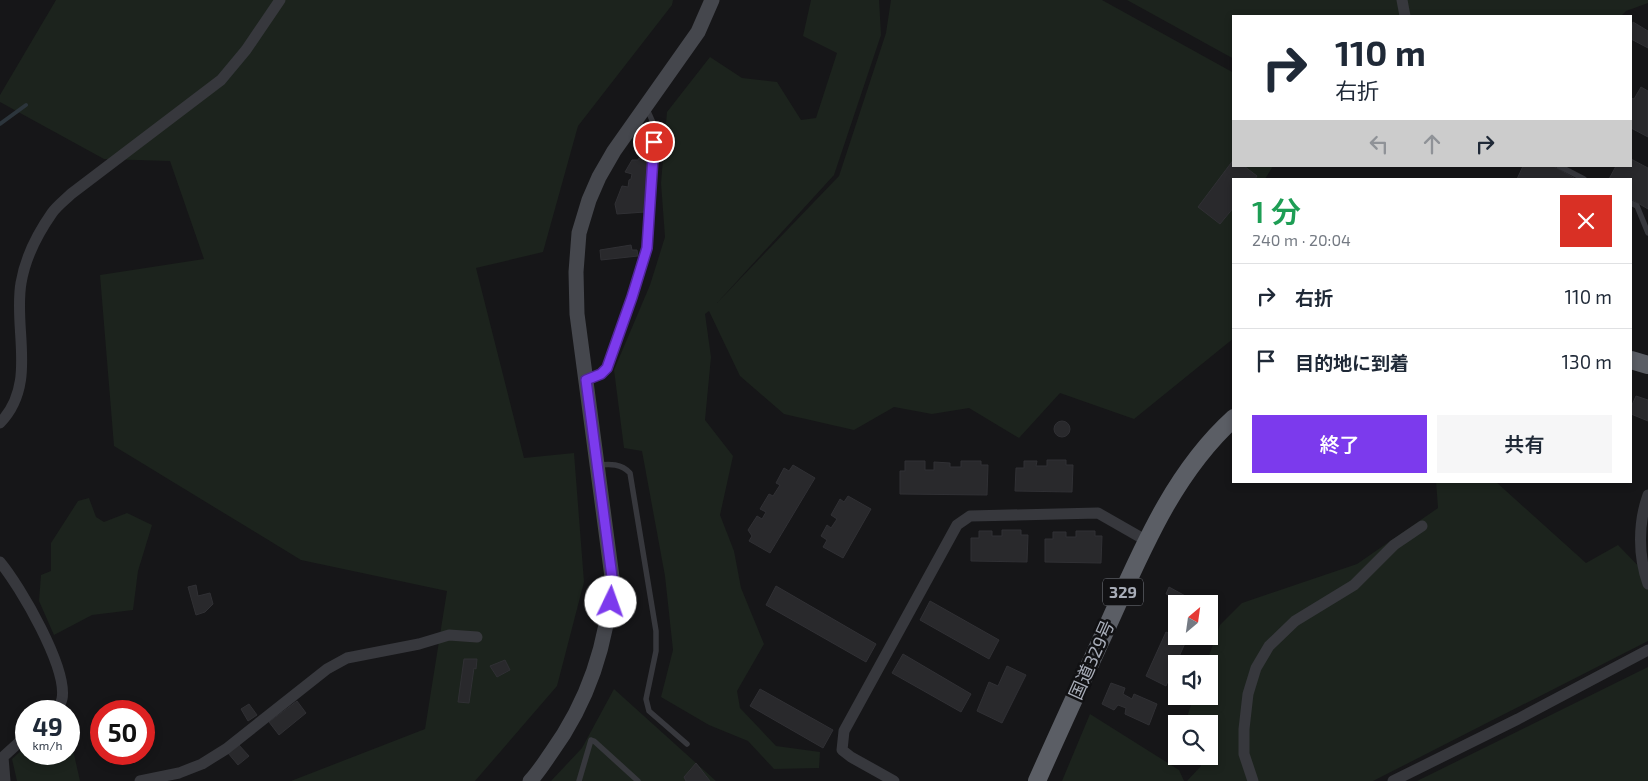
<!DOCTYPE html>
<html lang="ja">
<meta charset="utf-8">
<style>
:root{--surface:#fff;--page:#f6f6f7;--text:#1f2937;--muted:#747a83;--line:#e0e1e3;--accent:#7c3aed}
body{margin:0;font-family:"Exo 2","Noto Sans JP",sans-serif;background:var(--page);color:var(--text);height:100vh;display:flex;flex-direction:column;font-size:19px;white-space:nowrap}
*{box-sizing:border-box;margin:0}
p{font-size:16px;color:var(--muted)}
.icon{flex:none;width:28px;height:28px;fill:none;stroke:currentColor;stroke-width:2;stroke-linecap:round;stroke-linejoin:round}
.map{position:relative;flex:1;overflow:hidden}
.side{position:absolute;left:1232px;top:178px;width:400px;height:305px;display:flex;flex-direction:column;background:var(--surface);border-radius:0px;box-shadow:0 2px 8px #0003}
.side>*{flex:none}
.guide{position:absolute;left:1232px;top:15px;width:400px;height:152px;border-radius:0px;box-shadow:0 2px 8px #0003;background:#fff;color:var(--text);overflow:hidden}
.needle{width:32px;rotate:29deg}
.fabs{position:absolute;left:1168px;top:595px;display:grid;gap:10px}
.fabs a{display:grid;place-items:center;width:50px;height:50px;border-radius:0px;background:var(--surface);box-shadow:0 2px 8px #0003;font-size:25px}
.speed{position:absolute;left:15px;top:700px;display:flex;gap:10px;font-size:25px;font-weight:700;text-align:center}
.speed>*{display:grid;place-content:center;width:65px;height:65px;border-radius:50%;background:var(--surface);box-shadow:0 2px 8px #0003;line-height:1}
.speed small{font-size:12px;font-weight:400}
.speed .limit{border:8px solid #d22;background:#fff;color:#111}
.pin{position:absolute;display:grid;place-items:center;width:42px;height:42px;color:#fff;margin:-21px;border:2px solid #fff;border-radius:50%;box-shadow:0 1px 5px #0007}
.me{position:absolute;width:55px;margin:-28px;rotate:3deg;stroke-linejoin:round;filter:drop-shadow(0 0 4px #0008)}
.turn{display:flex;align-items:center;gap:18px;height:105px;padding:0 20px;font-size:22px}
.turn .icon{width:65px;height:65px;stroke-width:2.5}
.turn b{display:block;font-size:35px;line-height:42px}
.lanes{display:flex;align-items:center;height:48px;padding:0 20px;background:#0003;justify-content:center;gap:25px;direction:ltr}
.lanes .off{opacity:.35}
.round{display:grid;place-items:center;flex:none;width:52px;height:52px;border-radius:0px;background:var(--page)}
.headline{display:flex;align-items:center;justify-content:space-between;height:85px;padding:0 20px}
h1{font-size:30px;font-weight:600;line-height:38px;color:#1e9e55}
.button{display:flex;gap:10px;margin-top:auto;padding:10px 20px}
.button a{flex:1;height:58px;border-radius:0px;background:var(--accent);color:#fff;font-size:20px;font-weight:600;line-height:58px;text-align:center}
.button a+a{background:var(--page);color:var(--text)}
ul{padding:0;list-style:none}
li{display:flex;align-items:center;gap:15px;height:65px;padding:0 20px;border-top:1px solid var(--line)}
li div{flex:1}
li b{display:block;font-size:19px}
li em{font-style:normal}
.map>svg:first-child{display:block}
</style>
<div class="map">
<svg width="1648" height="781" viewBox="0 0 1648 781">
<rect width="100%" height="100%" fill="#161618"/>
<!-- green -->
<path fill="#1c231d" d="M56,0H673L672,5L578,126L543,252L476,268L524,458L574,453L584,582L557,686L475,781H291L425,729L447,591L301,560L114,446L100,275L204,259L170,161L104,159L0,102V95Z
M811,0H879L881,35L834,175L717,303L839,176L886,33L891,0H1102L1234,73V166H1273L1265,179H1234V338L1134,419L1060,393L1019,438L969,408L932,414L894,407L854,430L784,414L740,376L709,311L705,314L711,357L705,420L733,456L720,515L734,551L741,588L764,644L737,691L740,708L776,746L820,752L819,768L774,769L748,741L709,725L661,697L673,650L665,576L642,451L624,448L614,370L650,285L665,237L661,183L667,112L710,57L742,78L777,82L801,120L816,118L837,53L803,36Z
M1127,0H1648V3L1626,11L1621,16H1234V59Z
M1436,481H1495L1586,563L1618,545L1648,576V641L1373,781H1187L1201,766L1199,756H1209V724H1190L1188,714L1194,696H1209V664H1206L1220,625L1242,603L1357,564L1438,508Z
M89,498L96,517L104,522L127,513L152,525L138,571L133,610L92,615L54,635L39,601L41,575L51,571V543L78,501Z
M1648,667V781H1417Z
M614,689L716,781H551L582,748Z
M1090,714L1179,770L1184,781H1062Z
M69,732L80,781H17L12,759L26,746V754H69Z"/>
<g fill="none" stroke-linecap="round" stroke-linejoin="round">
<!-- stream -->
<path stroke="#2c353c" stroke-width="4" d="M0,124L26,105"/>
</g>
<!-- building -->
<path fill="#29292c" stroke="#303034" d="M1633,22L1648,31V48L1631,39Z
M1641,87L1648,91V137L1631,128V98L1634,99Z
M639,158L648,159L645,212L617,214L615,204L622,186L628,187L629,180L631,179L632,174L625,172L632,160H638Z
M1234,159V166H1244L1257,176L1255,179H1234V207L1220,224L1198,207Z
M1631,159L1648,168V209L1631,199V179H1609L1616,166H1631Z
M1523,166H1553L1576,179H1517Z
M631,245L632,250H637L638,256L601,260L600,250Z
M1636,396L1648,400V421L1631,414V407Z
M1054 429a8 8 0 1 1 16 0a8 8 0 1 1-16 0Z
M1047,460H1066V465H1073L1072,492L1015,491L1016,468H1024V461H1037L1036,466H1047Z
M905,461H925V470H934V462L950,463V467H961V461H981V465H988L987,495L900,494V471H905Z
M793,465L815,478L770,553L749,541L752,536L748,530L757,516L762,519L766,512L760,509L769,494L773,496L780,485L776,483L784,468L789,471Z
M848,496L871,509L843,558L823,547L827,540L821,536L827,525L831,528L837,519L831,515L840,499L844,502Z
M1002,530H1021V535H1028L1027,562L971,561V538H979V531H992V536H1002Z
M1076,531H1095V536H1102L1101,563L1045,562V539H1053V532H1066V537H1076Z
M196,585L198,596L210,593L213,604L205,612L196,615L188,587Z
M776,586L876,644L866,662L766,605Z
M1169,587L1191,599L1189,604L1166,594Z
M930,601L999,640L989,659L920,620Z
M1166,632L1186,641L1166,686L1146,676Z
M903,654L971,694L961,712L892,673Z
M464,659H477L476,669L474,668L469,703L458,702Z
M505,660L510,670L497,677L490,666Z
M1007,666L1026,675L1002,723L977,711L989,682L998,686Z
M1111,683L1125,688L1123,694L1132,699L1134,694L1157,704L1149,725L1125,714L1126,708L1118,705L1114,710L1102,704Z
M760,689L833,730L823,748L750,706Z
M297,701L306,713L279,735L269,722Z
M249,704L257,715L248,721L241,709Z
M238,744L249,756L238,765L228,753Z
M696,763L710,781H686L684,777Z"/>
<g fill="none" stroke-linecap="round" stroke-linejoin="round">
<!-- service -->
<path stroke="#37383d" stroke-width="5.5" d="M1559,166L1584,179
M1631,203L1637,206L1648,233
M588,380L601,374L607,368L632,297L647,248L655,127L647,109
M597,465C610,464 621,463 630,473L656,631V651L646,699L649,711L687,744
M579,781L591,740L594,741L638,781"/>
<!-- minor -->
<path stroke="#37383d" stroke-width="11" d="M1402,0L1405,16
M0,423C38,384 13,329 21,283C25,259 38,233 52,213C57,206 65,200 71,194L221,80L246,50L280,0
M1648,495C1638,523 1638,556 1648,584
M0,562C20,586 68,668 62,699C61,704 57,708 53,711
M5,781L3,757L26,736
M140,781L179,773L202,764L226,749L327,669L347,658L419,644L449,635L477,637
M894,781L851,757L842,750L844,731L957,525L970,516L1098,513L1147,541
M1253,781L1244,754V729L1248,694L1256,668L1269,646L1295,621L1354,585L1394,545L1422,526
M1393,781L1518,719L1648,650"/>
<!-- secondary -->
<path stroke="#45474d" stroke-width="15" d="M530,781C538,773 544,763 551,753C588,702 608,641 612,577L577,314L576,272L579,233L589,200L599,177L614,151L698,32L712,0"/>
<!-- trunk -->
<path stroke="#5b5e65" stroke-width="18" d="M1631,360L1648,365
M1037,781C1060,729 1084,677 1108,625C1141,552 1173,473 1234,418"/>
</g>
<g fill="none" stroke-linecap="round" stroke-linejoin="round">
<!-- route casing -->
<g stroke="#51269a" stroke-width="12">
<path id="route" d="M611,602L612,577L586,380L601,374L607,368L632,297L647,248L654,142"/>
</g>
<!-- route -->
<use href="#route" stroke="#7c3aed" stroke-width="9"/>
</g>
<g text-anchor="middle" stroke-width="5" stroke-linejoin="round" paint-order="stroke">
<!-- shield labels -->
<rect fill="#111113" stroke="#7b7e86" stroke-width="1" x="1103" y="578.5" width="40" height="27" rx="4"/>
<g font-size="16" font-weight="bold" fill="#a8adb8">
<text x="1123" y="598">329</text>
</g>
<!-- street labels -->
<g font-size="18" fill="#a8adb8" stroke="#111113">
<text transform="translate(1092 660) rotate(-66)" y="6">国道329号</text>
</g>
</g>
</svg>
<div class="fabs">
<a><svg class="needle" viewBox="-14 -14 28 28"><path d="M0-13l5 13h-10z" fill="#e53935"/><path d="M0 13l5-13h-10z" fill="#747a83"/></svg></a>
<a><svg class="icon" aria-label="sound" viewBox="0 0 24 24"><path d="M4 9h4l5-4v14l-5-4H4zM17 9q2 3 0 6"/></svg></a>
<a><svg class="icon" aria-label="search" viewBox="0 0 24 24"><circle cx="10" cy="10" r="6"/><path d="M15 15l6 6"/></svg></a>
</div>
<div class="speed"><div>49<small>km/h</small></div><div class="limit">50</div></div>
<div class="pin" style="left:654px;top:142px;background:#d93025"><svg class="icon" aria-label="arrive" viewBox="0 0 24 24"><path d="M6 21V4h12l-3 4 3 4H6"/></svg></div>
<svg class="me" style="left:611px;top:602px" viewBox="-20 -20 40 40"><circle r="19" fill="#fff"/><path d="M0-13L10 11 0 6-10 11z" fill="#7c3aed"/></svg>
<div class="guide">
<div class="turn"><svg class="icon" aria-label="right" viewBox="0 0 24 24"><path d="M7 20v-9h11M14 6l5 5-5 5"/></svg><div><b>110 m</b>右折</div></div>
<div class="lanes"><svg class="icon off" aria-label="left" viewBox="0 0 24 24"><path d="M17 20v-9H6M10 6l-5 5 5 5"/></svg><svg class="icon off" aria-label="ahead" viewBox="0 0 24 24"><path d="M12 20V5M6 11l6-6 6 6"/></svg><svg class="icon" aria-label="right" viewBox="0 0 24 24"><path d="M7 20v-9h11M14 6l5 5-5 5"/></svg></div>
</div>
<section class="side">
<div class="headline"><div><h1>1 分</h1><p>240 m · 20:04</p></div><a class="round" style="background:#d93025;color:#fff"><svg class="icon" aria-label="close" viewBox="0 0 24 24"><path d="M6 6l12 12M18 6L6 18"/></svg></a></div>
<ul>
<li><svg class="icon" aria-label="right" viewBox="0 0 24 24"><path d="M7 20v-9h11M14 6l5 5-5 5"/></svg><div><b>右折</b></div><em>110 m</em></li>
<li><svg class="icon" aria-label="arrive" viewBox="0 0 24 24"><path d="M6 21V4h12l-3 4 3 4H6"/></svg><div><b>目的地に到着</b></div><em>130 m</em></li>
</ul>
<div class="button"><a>終了</a><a>共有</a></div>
</section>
</div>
